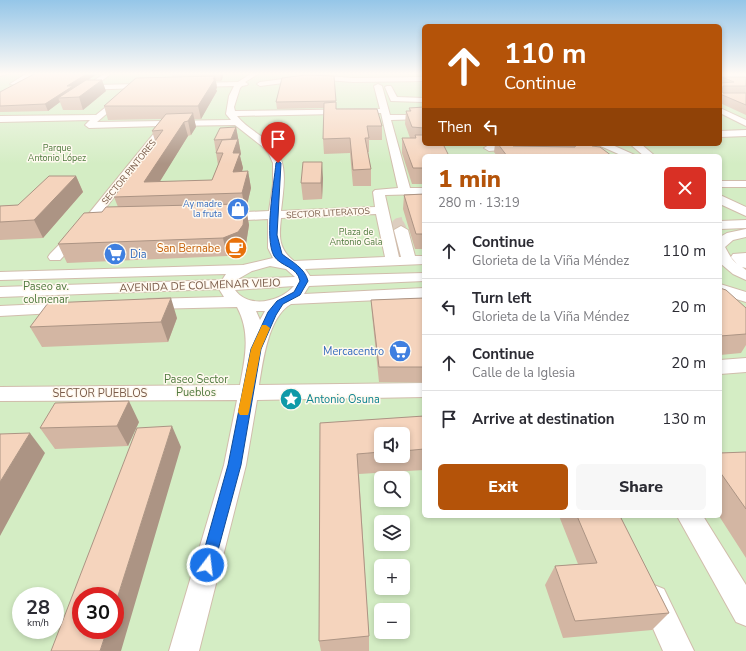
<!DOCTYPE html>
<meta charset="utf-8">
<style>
:root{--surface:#fff;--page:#f7f7f7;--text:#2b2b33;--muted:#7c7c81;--line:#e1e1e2;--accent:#b45309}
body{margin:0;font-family:"Nunito Sans",sans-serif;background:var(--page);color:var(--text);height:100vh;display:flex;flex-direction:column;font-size:15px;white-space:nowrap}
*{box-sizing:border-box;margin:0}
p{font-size:13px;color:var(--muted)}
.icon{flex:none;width:22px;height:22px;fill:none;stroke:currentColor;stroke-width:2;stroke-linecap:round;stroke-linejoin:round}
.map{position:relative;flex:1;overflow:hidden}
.side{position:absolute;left:422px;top:154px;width:300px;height:364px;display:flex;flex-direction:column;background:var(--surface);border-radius:6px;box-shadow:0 2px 6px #0003}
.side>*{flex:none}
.guide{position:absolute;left:422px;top:24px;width:300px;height:122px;border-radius:6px;box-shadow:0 2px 6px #0003;background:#b45309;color:#fff;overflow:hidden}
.buttons{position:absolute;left:374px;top:427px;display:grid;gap:8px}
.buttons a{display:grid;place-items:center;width:36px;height:36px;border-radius:6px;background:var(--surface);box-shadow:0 2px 6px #0003;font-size:20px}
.speed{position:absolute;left:12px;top:587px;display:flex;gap:8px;font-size:20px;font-weight:700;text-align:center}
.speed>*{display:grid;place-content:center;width:52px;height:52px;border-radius:50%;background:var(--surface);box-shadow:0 2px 6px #0003;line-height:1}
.speed small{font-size:10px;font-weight:400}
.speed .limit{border:6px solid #d22;background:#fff;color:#111}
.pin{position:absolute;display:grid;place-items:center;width:34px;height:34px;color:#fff;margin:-41px -17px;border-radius:50% 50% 50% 0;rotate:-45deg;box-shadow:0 0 4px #0007}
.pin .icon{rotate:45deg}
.me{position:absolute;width:44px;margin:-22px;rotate:15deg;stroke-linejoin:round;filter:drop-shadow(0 0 3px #0008)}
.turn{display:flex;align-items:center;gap:14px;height:84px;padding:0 16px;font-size:18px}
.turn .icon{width:52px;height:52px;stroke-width:2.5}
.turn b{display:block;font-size:28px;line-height:34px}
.then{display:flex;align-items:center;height:38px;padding:0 16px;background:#0003;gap:8px;font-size:15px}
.round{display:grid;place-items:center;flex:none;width:42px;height:42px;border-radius:6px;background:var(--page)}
.summary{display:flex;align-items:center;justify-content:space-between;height:68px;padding:0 16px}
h1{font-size:24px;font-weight:800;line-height:30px;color:var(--accent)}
.cta{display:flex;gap:8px;margin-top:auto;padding:8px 16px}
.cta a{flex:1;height:46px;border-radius:6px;background:var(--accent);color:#fff;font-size:16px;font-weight:800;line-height:46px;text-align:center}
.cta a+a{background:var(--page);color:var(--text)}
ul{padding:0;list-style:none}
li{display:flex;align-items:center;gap:12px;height:56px;padding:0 16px;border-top:1px solid var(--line)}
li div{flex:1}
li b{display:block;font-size:15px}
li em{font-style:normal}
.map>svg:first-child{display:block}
</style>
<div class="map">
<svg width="746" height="651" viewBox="0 0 746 651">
<rect width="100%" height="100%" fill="#fef5e8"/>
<!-- green -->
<path fill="#d4edc4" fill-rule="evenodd" d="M0,73H424V144H720V73H746V651H0ZM424,156H720V516H424ZM381,434H403V456H381ZM381,478H403V500H381ZM381,522H403V544H381ZM381,566H403V588H381ZM21,596H55V630H21ZM81,596H115V630H81ZM381,610H403V632H381Z"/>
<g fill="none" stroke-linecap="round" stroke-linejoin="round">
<!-- minor-tunnel -->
<path stroke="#ddcec0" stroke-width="12" stroke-dasharray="12 6" stroke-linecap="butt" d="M401,230L398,224L406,222"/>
<!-- minor casing -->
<g stroke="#d1bdac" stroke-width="2">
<path id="minor" d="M0,73H11L0,76Z
M27,73H35L15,85L10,84Z
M105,73H112L96,85L138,84L142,86L138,88L84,90L86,86Z
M252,73L258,74L245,82L248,84L247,85L242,86L240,88L234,107L235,111L380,109L374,86L378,84L382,86L390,115H424V119L391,120L410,188H424V194L385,195L399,257H401L394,230L401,226L408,230L415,256H424V264L305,269L310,276L424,273V281L309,286L304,294L424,288V298L291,304C268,317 263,361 259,385L424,383V397L257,400L246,465L199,651H169L224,465L237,400L0,401V387L240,385C245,358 251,333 237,307L149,309L143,307L141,304L143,301L149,299L224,297L219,289L0,297V287L222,280L226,274L0,280V272L243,265L273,258L268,248V219L224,221L218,217L224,213L269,211L273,184V163L269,154L263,147L235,125L169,126L94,223L60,260H50L48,257L50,254L86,217L160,126L89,128L85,125L90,120L0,122V116L96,115L122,94L126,96L125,98L97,122L231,120L226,114L229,96L234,86L195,87L192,85L195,83L238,82ZM381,113L398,188L375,190L373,192L375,207L281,211C284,184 290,157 266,140C256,132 245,126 237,116ZM376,214L385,257L294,261C278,249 279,236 281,218ZM270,266L286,269L295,277L238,279L252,271ZM294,286C280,302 249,309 235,290ZM256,311H265L260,320Z
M720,74H746V78H720Z
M314,75L353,78L424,77V81L353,82L314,79L260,86L257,84L260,82Z
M387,86H391L397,97L424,98V102L391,101L385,87Z
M720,108L746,120V126L720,113Z
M746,130V136L720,137V131Z
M510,144L515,147L513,149L489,151L484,148L489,145Z
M596,144H610L637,156H623Z
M630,144H641L655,156H644Z
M720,181H746V187H720Z
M720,195L746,207V216L720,204Z
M746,220V228L720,229V221Z
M746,229V237L733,240L725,247C729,254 731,259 737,264L731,257L733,254L746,253V268L742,267L746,270V280L733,274L720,263V237L727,233Z
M720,284L746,292V302L720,294Z
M67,303L73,304L75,308L73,312L0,316V306Z
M746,358V372L720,374V360Z
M677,516H703L746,585V626L736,622Z
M654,585L664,589L694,651H663L640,599L644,589Z"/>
</g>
<!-- minor -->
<use href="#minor" fill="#fff" fill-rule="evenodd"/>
</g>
<!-- wall -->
<path fill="#d3b6a3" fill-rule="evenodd" d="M172,73H223V77L221,81H216L217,88L216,89L217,91L201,119H194L196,127L191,135L188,136L159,182L212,180L218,165L214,140L236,127L241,154L240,156L243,168L242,172L248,171L251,188L246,209L249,225L246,244L242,250L227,256L67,263L58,244L102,212L118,207L114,197L155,141L152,131L162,119L108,120L104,106L172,77Z
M97,74L88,80L106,91L83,110H63L60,102L48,111L0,112V92Z
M334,76L336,109L382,126V140H369V152H368L371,169V186H353L350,153L324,154L323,139L324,108L277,109L276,102Z
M722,77H746V115L720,103V83Z
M424,92V107L423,105Z
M424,107V184H412L402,153V138H410L405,124L406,111H409V108Z
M495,144H590L592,146L612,156H497L494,152Z
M76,176L83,192L43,238L0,240V206L18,205Z
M323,178L322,199L303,200L301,183Z
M424,194V249H415L403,209L404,195Z
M720,288L746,308V345L741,353L720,355Z
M424,298V382H379L372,315L371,300Z
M177,318L168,342L42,347L30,327Z
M424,416V470L359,474L369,636V651H321L319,641L320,423ZM381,434H403V456H381Z
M139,422L128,446L55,449L40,428Z
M746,452V558L719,516H720V453Z
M559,516H620L669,613L652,630L563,638L545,585L555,566L578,564Z"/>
<!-- shaded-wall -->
<path fill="#ac9484" d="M88,73H97V74L74,89L58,98L60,102L48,111L45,104L67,86Z
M220,73H223V77L221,81Z
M215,76L217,88L216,89L217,91L201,119L198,106Z
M102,80L106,91L83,110L79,97Z
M193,113L196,127L191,135L188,121Z
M184,122L188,136L151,196L144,182Z
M236,127L241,154L240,156L243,168L236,188L233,172L231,139Z
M513,144H518L517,152L511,155Z
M322,162L323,178L322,199L321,183Z
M248,171L251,188L246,209L249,225L246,244L242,250L227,256L223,238L245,209L242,193Z
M76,176L83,192L43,238L34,220Z
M171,298L177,318L168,342L161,322Z
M129,401L139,422L128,446L117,426Z
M172,426L181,447L121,651H100L107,630H115V605Z
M30,433L45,453L0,536V482Z"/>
<!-- building -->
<path fill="#f5d4bd" stroke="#ac9484" d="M36,73H88L67,86H73L45,104L0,106V92Z
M175,73H212L172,74Z
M305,75L334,76L336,101L276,102L282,78Z
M215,76L213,79H215L198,106H104L136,78Z
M722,77H746V86H723L722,91L723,93H746V105L720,94V83L734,82Z
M86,80H102L79,97L58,98Z
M336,102V109H377L382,126H367L369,138H365L371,169L353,170L350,138L323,139L324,103Z
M424,107V128L412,127L406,111H411L409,108Z
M193,113L188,121L184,122L144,182L212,180L223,153H216L222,140L238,139L233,153H240L233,172L248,171L242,193L114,197L163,130L152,131L166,114Z
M236,127L231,139L214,140L220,128Z
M415,135H424V144H443L449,156H424V168H413L402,138H416Z
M498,144H513V146L575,147L576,145V144H590L592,146L600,147L612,156H507Z
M303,162H322L321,183H301Z
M49,176H76L34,220L0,222V206L18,205Z
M424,194V234H416L404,195Z
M239,204L238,208H245L243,225L238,232L223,238L58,244L84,213L102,212L106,207Z
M720,288L726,290L746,308V334L720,336Z
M171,298L161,322L30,327L48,303Z
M424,298V367H379L371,300Z
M129,401L117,426L40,428L55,403Z
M424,416V449L403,451V434H381V452L357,454L369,636L319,641L320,423Z
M172,426L115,605V596H81V630H107L100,651H51L137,428Z
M30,433L0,482V434Z
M746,452V509L720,472V453Z
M577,516H620L669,613L575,621L555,566L597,563Z"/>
<!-- sky -->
<linearGradient id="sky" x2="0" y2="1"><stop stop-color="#95c6e8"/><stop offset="0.45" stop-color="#fffaf5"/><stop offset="1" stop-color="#fffaf5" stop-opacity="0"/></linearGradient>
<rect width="746" height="164" fill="url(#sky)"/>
<!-- route -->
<path fill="#1a73e8" stroke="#114b97" d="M278,161L281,163L277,235L282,254C292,262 305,268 308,281L300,295L283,304L276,315L261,349L241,465L214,565L212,570L207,572L202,570L200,565L228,465L251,349L268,312L277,301L294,292L300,281C297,266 281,267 274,256C264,238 274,184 276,163Z"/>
<!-- slow -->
<path fill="#f59e0b" d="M262,325H266L270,328L261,349L249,412L248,415H240L238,412L251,349Z"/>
<!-- icons -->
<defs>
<g id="shop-disc" transform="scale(1.15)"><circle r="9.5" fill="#3f7fe0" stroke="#fff9ef"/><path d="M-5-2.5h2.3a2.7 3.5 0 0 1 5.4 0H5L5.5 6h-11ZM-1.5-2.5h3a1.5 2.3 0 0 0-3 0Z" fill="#fff"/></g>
<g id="cafe-disc" transform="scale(1.15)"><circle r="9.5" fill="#e8710a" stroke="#fff9ef"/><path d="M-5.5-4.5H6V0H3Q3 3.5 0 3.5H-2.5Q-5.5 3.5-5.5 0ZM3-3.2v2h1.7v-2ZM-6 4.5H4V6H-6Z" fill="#fff"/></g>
<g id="supermarket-disc" transform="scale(1.15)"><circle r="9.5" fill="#3f7fe0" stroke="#fff9ef"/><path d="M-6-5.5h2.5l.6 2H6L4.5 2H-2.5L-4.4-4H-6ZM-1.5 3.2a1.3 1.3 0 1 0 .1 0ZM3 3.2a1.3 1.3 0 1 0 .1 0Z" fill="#fff"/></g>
<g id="sight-disc" transform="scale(1.15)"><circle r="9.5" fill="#0f9aa8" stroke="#fff9ef"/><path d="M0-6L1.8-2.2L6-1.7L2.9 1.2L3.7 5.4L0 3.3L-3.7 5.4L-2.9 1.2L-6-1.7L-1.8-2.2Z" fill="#fff"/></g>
</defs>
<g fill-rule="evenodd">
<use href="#shop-disc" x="238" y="209"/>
<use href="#cafe-disc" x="236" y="248"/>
<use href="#supermarket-disc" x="115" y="254"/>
<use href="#supermarket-disc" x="400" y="351"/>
<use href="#sight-disc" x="291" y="399"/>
</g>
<g text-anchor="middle" stroke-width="3" stroke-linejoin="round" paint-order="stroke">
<!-- far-park labels -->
<g font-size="9" fill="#4f7a3e" stroke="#fff9ef">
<text x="57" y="151">Parque<tspan x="57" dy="10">Antonio López</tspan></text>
<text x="356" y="235">Plaza de<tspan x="356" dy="10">Antonio Gala</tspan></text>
</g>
<!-- far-street labels -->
<g font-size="9" fill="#7a5b49" stroke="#fff9ef">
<text transform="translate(129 172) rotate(-51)" y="3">SECTOR PINTORES</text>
<text transform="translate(328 213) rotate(-3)" y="3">SECTOR LITERATOS</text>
</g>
<!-- far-shop labels -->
<g font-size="9" fill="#366cbe" stroke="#fff9ef" text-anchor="end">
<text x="222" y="207">Ay madre<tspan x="222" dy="10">la fruta</tspan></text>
</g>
<!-- food labels -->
<g font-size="11" fill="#c56008" stroke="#fff9ef" text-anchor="end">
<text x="220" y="252">San Bernabe</text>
</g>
<!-- shop labels -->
<g font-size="11" fill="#366cbe" stroke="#fff9ef" text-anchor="start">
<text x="130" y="258">Dia</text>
<text x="384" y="355" text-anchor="end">Mercacentro</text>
</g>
<!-- street labels -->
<g font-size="11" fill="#7a5b49" stroke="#fff9ef">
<text transform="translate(200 285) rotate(-2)" y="4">AVENIDA DE COLMENAR VIEJO</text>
<text x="100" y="397">SECTOR PUEBLOS</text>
</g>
<!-- park labels -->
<g font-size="11" fill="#4f7a3e" stroke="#fff9ef">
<text x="46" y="290">Paseo av.<tspan x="46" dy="13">colmenar</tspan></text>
<text x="196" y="383">Paseo Sector<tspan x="196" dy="13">Pueblos</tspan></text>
</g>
<!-- culture labels -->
<g font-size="11" fill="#0d838f" stroke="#fff9ef" text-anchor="start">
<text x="306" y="403">Antonio Osuna</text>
</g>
</g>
</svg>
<div class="buttons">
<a><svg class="icon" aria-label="sound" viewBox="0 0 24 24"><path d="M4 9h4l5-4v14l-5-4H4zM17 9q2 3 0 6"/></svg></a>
<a><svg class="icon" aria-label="search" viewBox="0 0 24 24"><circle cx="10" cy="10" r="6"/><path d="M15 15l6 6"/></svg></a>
<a><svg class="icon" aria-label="layers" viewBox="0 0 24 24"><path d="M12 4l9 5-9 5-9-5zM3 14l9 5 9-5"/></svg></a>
<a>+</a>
<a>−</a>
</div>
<div class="speed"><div>28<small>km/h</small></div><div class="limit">30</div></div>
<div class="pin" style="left:278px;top:163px;background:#d93025"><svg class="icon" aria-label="arrive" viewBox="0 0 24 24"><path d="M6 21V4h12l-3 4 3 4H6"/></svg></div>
<svg class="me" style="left:207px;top:565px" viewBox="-20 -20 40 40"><circle r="17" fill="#1a73e8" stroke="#fff" stroke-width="3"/><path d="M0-11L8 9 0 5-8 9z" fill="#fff"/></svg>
<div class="guide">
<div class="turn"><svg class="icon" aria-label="ahead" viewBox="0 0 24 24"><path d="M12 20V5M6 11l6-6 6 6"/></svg><div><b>110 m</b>Continue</div></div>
<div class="then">Then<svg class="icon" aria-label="left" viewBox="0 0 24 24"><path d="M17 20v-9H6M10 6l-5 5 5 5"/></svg></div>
</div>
<section class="side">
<div class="summary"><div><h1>1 min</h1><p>280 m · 13:19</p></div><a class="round" style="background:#d93025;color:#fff"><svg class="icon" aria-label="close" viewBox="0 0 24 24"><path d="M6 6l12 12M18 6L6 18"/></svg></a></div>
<ul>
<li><svg class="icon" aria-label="ahead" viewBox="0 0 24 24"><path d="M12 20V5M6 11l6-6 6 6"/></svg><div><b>Continue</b><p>Glorieta de la Viña Méndez</p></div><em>110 m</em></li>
<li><svg class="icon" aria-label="left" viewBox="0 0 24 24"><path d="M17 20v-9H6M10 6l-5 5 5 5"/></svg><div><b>Turn left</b><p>Glorieta de la Viña Méndez</p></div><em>20 m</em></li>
<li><svg class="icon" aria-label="ahead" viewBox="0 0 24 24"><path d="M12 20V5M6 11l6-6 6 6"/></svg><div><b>Continue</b><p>Calle de la Iglesia</p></div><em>20 m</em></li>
<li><svg class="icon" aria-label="arrive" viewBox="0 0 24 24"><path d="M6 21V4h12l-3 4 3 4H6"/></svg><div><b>Arrive at destination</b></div><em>130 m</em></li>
</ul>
<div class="cta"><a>Exit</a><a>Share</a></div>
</section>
</div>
